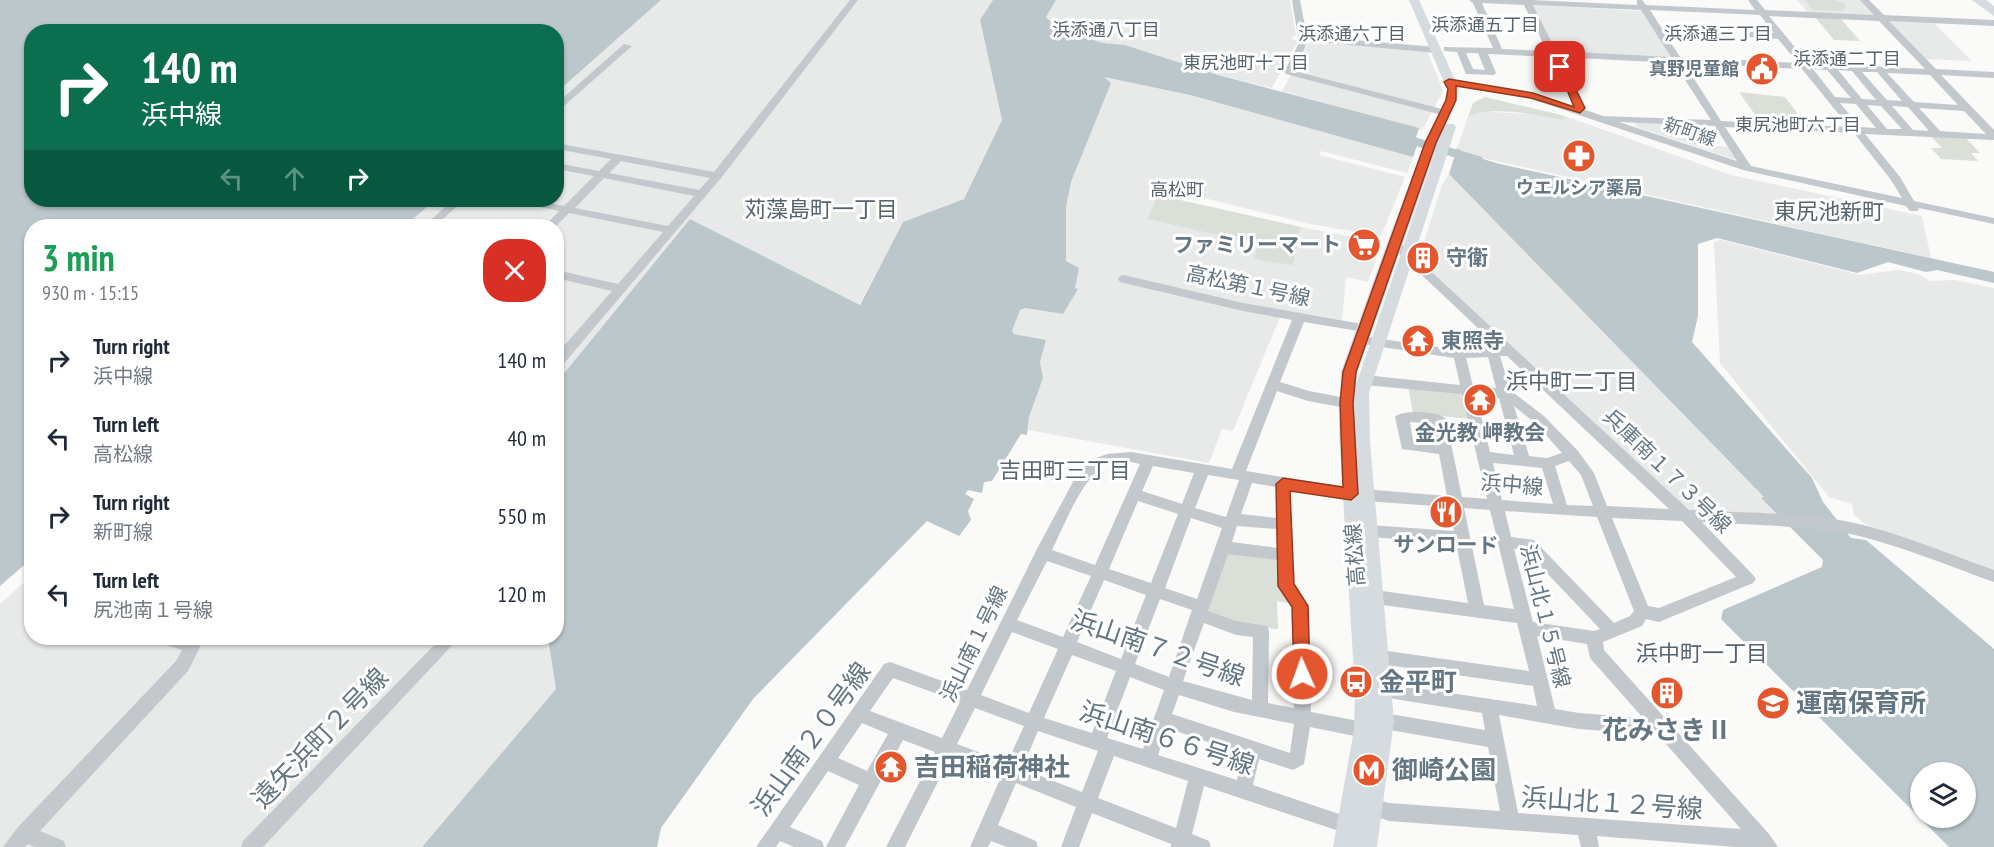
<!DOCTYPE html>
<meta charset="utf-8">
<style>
:root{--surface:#fff;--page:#f6f6f7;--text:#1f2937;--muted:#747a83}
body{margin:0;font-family:"PT Sans Narrow","Noto Sans JP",sans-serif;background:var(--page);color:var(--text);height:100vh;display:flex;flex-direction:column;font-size:22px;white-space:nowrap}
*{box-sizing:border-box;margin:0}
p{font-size:20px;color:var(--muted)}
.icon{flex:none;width:33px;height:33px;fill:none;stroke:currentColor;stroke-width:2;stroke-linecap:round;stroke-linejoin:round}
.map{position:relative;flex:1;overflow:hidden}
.details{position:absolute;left:24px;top:219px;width:540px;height:426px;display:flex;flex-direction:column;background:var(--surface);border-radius:24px;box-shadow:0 2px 4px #0004}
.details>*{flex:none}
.hud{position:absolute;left:24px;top:24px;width:540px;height:183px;border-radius:24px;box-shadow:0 2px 4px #0004;background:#0b6e4f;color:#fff;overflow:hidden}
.buttons{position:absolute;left:1910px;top:762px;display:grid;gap:12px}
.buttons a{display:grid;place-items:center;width:66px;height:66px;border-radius:50%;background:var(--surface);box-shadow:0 2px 4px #0004;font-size:30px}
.pin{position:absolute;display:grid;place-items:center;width:51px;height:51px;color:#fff;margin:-26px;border-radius:12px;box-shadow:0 3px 9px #0006}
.me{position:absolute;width:66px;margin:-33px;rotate:358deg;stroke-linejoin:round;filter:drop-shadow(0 0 4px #0008)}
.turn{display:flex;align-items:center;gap:21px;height:126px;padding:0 18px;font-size:27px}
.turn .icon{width:78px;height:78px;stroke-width:2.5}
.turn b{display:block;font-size:42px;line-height:51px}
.lanes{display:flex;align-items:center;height:57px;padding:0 18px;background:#0003;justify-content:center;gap:30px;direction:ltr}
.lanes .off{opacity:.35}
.round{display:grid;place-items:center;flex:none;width:63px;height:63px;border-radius:24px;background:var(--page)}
.overview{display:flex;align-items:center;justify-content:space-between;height:102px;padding:0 18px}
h1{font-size:36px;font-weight:600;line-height:45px;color:#1e9e55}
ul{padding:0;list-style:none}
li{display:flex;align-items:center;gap:18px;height:78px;padding:0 18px}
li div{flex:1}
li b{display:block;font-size:22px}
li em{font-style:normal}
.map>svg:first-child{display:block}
</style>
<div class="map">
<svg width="1994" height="847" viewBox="0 0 1994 847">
<rect width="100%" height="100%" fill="#fafaf8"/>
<!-- built -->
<path fill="#e8e9e9" d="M661,0H993L980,21L1002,120L964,199L903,222L859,305L690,219L557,382L556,226H405L435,200H556L557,92Z
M1056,0H1290L1296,35L1291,38L1298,41L1272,88L1217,75L1125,45L1103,43L1058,30L1046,17Z
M1797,0H1862L1875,15L1807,12Z
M1532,5L1643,11L1673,57L1557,53Z
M1886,20L1933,22L1972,61L1923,59Z
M1311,41L1427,51L1443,91L1422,130L1282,91L1308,44Z
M1104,77L1190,95L1413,157L1407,173L1321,151L1319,155L1405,177L1381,236L1310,224L1176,191H1160L1147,219L1259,244L1254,259L1293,264L1301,227L1379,242L1381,245L1368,282L1346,277L1342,320L1282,312L1233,431L1222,429L1209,463L1028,430L1029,417L1043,378L1040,362L1046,341L1014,334L1012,331L1020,309L1025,308L1063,314L1078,289L1075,288L1073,267L1066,261V207L1071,182L1111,83Z
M1479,111L1540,115L1563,120L1565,116L1731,175L1922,216L1931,258L1469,155L1457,148L1468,117Z
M1633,120L1699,123L1714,146L1732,147L1740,161L1637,127Z
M1449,174L1764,497L1761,498L1777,514L1683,510L1418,260L1442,185Z
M1721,240L1860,275L1898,270L1919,274L1930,281L1955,280L1994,288V571L1873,530L1854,515L1852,504L1829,497L1720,363L1714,242Z
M31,576L32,638H548L556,689L422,847H0V604Z"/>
<!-- green -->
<path fill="#dadfd7" d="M1805,0H1834L1846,4L1843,11L1813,10Z
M1815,17L1840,18L1860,41L1834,40Z
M1739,92L1785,97L1807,126L1761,123Z
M1485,97L1565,116L1563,120C1539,115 1490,105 1468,117L1473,103Z
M1930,135L1964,136L1980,153H1971L1978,161L1941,159L1931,148H1942Z
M1158,195L1301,227L1293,265L1254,259L1258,244L1147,219Z
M1408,386L1464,391L1470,419L1413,413Z
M1230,552L1273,557L1278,562L1288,603L1277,601L1278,629L1237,626L1205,611L1225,554Z"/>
<!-- water -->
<path fill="#bbc7cb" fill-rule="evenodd" d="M0,0H661L557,92L556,32H32V200H435L405,226H32L31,559L0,586Z
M993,0H1056L1046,17L1059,30L1103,43L1125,45L1218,75L1419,128L1416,137L1419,140L1413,157L1190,95L1104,77L1111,83L1071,182L1066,207V261L1079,268L1075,288L1078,289L1063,314L1025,308L1020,310L1012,331L1014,334L1046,340L1040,362L1043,378L1029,417L1027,435L1021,434L992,481L984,482L982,493L968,490L965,494L974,499L968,511L971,520L959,536L927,521L753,699L661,828L657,847H422L556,689L548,638H556L557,382L690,219L860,305L903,222L964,199L1002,120L980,20Z
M1457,148L1469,155L1500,164L1994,272V283L1937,270L1926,272L1888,262L1857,273L1717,238L1698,244V316L1692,342L1812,478L1823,502L1851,538L1866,540L1994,649V847H1949L1721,619L1723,610L1822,567L1823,560L1761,498L1764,497L1449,174ZM1920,772H1965V818H1920Z"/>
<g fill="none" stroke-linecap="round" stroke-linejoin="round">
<!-- river -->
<path fill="#bbc7cb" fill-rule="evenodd" d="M1397,132L1482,157L1484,160L1477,164L1392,139L1390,136Z"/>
<!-- minor -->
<path fill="#c3c8cc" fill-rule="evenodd" d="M850,0H858L721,178L561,367L556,368V355L612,291L556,278V270L618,284L663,232L569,213L556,226H545L559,211L516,202L515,200H534L564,206L594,176L556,169V163L599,171L611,159L556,149V143L714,172ZM621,161L710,178L699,190L609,173ZM604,178L694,196L668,226L575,208Z
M1292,0H1300L1307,36L1436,47L1441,50L1436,53L1308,41L1294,71L1450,111V115H1442L1286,74L1284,72L1299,43Z
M1469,0H1532L1637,5V0H1642L1646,5L1755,10L1748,0H1757L1765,10L1874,15L1860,0H1869L1884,15L1994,20V26L1889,21L1936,69L1994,72V78L1941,75L1994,130V140L1865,134L1900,177L1914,201L1994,218V224L1919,208L1918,211H1910L1906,206L1743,170L1531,99L1446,84V80L1449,79L1533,93L1574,106L1550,57L1488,54L1496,73L1494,75L1466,74L1457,52L1444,51V47L1493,48L1473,3ZM1482,3L1524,5L1547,51L1502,49ZM1533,5L1641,10L1671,57L1556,51ZM1650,10L1760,15L1774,33L1750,32L1746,35L1747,37L1778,39L1798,63L1680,57ZM1769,16L1879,21L1925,69L1808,63ZM1466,53H1478L1485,70L1473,69ZM1559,57L1674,63L1711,120L1603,116L1583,109L1584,106ZM1684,63L1802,69L1849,127L1721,121ZM1813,69L1827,70L1851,98L1835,97ZM1838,70L1852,71L1876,100L1862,99ZM1862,72H1877L1902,101L1887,100ZM1887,73L1930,75L1958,105L1914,102ZM1840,103L1856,104L1876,128L1860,127ZM1867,105L1881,106L1902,129H1887ZM1892,106L1908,107L1929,131L1913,130ZM1919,108L1964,111L1986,134L1940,131ZM1619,122L1715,126L1737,161ZM1725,127L1854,133L1891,180L1902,198L1751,166Z
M624,44L632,46L556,113V104Z
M453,200H464L435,226H424Z
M1394,239L1398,241L1689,510C1741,513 1794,512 1845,521C1896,531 1945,553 1994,570V582C1948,566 1892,542 1845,533C1798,525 1749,525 1702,522L1753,575L1756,579L1753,583L1659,622L1646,619L1642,626L1603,642L1604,650L1769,834L1778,847H1735L1597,836L1599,847H1581L1578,835L1389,821L1359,811L1356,805L1359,799L1365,796L1389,803L1500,811L1488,747L1384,729L1378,727L1376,721L1378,715L1384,713L1485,730L1482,713L1382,697L1376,695L1374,690L1376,685L1382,683L1537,706L1533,686L1380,664L1374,662L1372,657L1374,652L1380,650L1529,671L1517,623L1375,604L1370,602L1367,597L1370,592L1375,590L1468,603L1456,543L1369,537L1364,535L1362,531L1364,527L1369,525L1454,531L1449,507L1351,500L1290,489L1294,585L1308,606L1311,712L1364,722L1370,724L1373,730L1370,736L1364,738L1310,727L1304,764L1293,770L1259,759L1253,785L1354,819L1357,825L1354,831L1348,834L1204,786L1192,834L1209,841L1211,847H1171V844L1092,813L1079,847H1061L1076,807L1016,783L998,825L1036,841L1038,847H1007L991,841L988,847H970L1001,777L950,758L905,847H886L935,752L903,740L845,847H826L859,785L828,771L790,827L822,841L824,847H794L780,841L776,847H756L884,664L890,662L967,690L1037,549L1075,478L1091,460L1107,454L1131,452L1232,469L1292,320L1243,311L1124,283L1120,282L1118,279L1120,276L1124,275L1243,303L1368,325L1370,328L1368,331L1364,332L1304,322L1280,382L1309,391L1346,398L1353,403L1346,408L1308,401L1277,391L1246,471L1351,488L1447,496L1439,454L1402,449L1395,417C1401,409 1440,411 1446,419L1462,497L1487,499L1462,394L1365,385L1359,380L1365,375L1460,385L1454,358L1356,343L1354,340L1356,337L1360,336L1459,350L1498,347L1390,245V241ZM1500,356H1507L1669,509L1607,506L1594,473L1578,451L1544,416L1510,390ZM1488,357L1496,388L1473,386L1466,358ZM1476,396L1499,398L1514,455L1490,452ZM1514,406L1535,423L1562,453L1547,458L1529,456ZM1410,422L1433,424L1437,443L1413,441ZM1569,461L1581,475L1593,506L1567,505L1555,466ZM1131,462L1140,464L1095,565L1052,550C1063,528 1084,473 1108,464C1115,461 1124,462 1131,462ZM1493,463L1542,468L1553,504L1502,500ZM1153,466L1194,473L1182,504L1142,491ZM1208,475L1239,480L1226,517L1195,508ZM1252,483L1276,487L1277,518L1241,514ZM1138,501L1178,514L1151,583L1109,569ZM1464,508L1490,510L1514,609L1484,605ZM1505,511L1597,517L1634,611L1630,616L1614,623L1534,540L1511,537ZM1191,518L1222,528L1197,599L1165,588ZM1612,518L1682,521L1736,577L1659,608L1648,606ZM1237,526L1277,529V548L1232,542ZM1514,549L1525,550L1600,629L1594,631L1533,622ZM1228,554L1278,560V586L1292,607L1294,708L1268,703L1269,631L1267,626L1236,621L1208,611ZM1047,561L1091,576L1063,637L1017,620ZM1104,580L1146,595L1121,659L1077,642ZM1160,599L1192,610L1169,677L1135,664ZM1204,623L1236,635L1253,637L1252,700L1183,681ZM1012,632L1058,649L1029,713L981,695ZM1537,636L1587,644L1590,658L1643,718L1579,713L1555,709ZM1072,655L1116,671L1092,733L1044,718ZM1130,677L1164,690L1143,749L1107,738ZM893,678L960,702L942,738L870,711ZM1179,695L1234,712L1294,724L1290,753L1172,714ZM975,708L1024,726L1007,763L957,744ZM1499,715L1579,729L1658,735L1741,829L1518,813ZM862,723L888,734L867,771L838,758ZM1167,728L1243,754L1237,780L1158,755ZM1038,731L1098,751L1082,792L1022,769ZM1114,756L1188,781L1176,828L1098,798Z
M158,638H185L198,642L200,647L188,671L40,831L64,841L66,847H35L28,844L25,847H3L18,827L176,661L182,650L160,643Z
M441,638H459L263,847H241L243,841Z"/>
<!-- major -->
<path fill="#d6dbdf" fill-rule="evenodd" d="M1409,0H1419L1459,89L1446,124H1454L1456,127L1369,393L1370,442L1394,721L1377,847H1333L1354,730L1355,689L1339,433L1341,372L1387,243L1425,143L1445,100L1447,89ZM1442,133L1356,385L1357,372Z"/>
<!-- highway -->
<path fill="#d6dbdf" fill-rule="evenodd" d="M1972,0H1986L1994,6V16Z"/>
</g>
<!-- route -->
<path fill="#e4572e" stroke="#94391e" stroke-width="1.5" d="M1557,65L1565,67L1585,108L1580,113L1531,98L1456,86V100L1436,143L1356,372L1353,403L1358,494L1351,500L1290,491L1294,584L1308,606L1310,674L1308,679L1302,681L1296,679L1294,674L1292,607L1278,586L1276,484L1283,478L1343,487L1340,403L1343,372L1425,143L1446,100L1448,89L1444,82L1449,79L1533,93L1574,107Z"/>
<!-- icons -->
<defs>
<g id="civic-disc" transform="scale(1.725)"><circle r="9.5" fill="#e4572e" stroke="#fff"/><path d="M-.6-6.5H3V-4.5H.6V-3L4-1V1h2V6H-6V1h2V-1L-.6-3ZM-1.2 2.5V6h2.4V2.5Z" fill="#fff"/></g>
<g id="pharmacy-disc" transform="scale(1.725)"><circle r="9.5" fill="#e4572e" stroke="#fff"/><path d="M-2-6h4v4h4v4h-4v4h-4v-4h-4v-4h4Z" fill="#fff"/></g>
<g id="supermarket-disc" transform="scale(1.725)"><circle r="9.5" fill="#e4572e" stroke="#fff"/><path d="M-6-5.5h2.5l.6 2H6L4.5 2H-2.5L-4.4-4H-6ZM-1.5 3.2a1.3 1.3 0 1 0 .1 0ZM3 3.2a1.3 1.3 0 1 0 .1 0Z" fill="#fff"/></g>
<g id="building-disc" transform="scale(1.725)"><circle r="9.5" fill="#e4572e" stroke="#fff"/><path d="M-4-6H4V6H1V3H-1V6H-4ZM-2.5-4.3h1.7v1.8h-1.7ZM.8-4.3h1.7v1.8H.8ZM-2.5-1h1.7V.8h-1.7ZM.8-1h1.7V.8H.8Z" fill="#fff"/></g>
<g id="temple-disc" transform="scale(1.725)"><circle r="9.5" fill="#e4572e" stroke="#fff"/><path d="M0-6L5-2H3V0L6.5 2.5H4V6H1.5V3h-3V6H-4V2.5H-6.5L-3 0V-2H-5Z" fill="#fff"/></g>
<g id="restaurant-disc" transform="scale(1.725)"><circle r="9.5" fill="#e4572e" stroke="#fff"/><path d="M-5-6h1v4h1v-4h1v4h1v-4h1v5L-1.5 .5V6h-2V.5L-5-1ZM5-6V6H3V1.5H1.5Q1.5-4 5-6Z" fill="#fff"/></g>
<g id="bus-disc" transform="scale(1.725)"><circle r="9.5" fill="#e4572e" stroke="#fff"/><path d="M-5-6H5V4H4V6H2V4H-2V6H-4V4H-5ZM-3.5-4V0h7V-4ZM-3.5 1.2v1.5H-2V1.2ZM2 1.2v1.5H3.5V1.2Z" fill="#fff"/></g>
<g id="school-disc" transform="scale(1.725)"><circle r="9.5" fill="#e4572e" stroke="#fff"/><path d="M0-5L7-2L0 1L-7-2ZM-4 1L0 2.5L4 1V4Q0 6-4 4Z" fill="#fff"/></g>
<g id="metro-disc" transform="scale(1.725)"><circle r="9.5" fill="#e4572e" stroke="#fff"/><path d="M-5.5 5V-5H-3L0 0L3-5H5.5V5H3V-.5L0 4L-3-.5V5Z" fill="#fff"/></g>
</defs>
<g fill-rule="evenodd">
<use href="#civic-disc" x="1762" y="69"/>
<use href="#pharmacy-disc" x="1579" y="156"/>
<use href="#supermarket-disc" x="1364" y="245"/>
<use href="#building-disc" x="1423" y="258"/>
<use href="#temple-disc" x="1418" y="341"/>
<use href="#temple-disc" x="1480" y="400"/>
<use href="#restaurant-disc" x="1446" y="512"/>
<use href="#bus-disc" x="1356" y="682"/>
<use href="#building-disc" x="1667" y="693"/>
<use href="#school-disc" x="1773" y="703"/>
<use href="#temple-disc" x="891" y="767"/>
<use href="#metro-disc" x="1369" y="770"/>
</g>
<g text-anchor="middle" stroke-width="6" stroke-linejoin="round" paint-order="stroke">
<!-- far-neighbourhood labels -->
<g font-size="18" fill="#57646e" stroke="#fff">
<text x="1485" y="31">浜添通五丁目</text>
<text x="1106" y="36">浜添通八丁目</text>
<text x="1352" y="40">浜添通六丁目</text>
<text x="1718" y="40">浜添通三丁目</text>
<text x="1847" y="65">浜添通二丁目</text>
<text x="1246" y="69">東尻池町十丁目</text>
<text x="1798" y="131">東尻池町六丁目</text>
<text x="1177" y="196">高松町</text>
</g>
<!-- far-poi labels -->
<g font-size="18" font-weight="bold" fill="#657683" stroke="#fff" text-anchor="end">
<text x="1739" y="75">真野児童館</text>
<text x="1579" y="194" text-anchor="middle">ウエルシア薬局</text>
</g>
<!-- far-street labels -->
<g font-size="18" fill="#657683" stroke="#fff">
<text transform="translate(1690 132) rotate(19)" y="6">新町線</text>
</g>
<!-- poi labels -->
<g font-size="21" font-weight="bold" fill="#657683" stroke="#fff" text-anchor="start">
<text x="1341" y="252" text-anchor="end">ファミリーマート</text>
<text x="1446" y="265">守衛</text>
<text x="1441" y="348">東照寺</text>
<text x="1480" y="440" text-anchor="middle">金光教 岬教会</text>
<text x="1446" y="552" text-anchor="middle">サンロード</text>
</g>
<!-- street labels -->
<g font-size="21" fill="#657683" stroke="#fff">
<text transform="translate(1248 286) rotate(12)" y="7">高松第１号線</text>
<text transform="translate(1667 471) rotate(44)" y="7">兵庫南１７３号線</text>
<text transform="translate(1512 485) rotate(5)" y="7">浜中線</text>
<text transform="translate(1355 555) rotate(-94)" y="7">高松線</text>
<text transform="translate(1545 616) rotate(76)" y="7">浜山北１５号線</text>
<text transform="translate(974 644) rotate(-64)" y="7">浜山南１号線</text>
</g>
<!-- neighbourhood labels -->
<g font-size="22" fill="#57646e" stroke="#fff">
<text x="821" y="217">苅藻島町一丁目</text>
<text x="1829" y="219">東尻池新町</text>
<text x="1572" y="389">浜中町二丁目</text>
<text x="1065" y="478">吉田町三丁目</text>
<text x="1702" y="661">浜中町一丁目</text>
</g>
<!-- near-street labels -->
<g font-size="26" fill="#657683" stroke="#fff">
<text transform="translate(1158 648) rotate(19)" y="9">浜山南７２号線</text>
<text transform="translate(320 738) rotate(-46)" y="9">遠矢浜町２号線</text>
<text transform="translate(1167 738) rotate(18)" y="9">浜山南６６号線</text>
<text transform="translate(811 739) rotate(-54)" y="9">浜山南２０号線</text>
<text transform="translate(1612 803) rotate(4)" y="9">浜山北１２号線</text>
</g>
<!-- near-poi labels -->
<g font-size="26" font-weight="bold" fill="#657683" stroke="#fff" text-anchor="start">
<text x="1379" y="691">金平町</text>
<text x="1796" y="712">運南保育所</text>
<text x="1667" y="739" text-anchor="middle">花みさきⅡ</text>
<text x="914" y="776">吉田稲荷神社</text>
<text x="1392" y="779">御崎公園</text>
</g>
</g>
</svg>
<div class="buttons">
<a><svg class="icon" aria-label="layers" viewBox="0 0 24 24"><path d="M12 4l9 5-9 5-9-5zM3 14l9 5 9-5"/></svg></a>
</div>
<div class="pin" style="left:1560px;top:67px;background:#d93025"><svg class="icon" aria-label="arrive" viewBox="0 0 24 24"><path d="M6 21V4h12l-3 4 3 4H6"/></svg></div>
<svg class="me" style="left:1302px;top:674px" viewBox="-20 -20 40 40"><circle r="17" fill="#e4572e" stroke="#fff" stroke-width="3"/><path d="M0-11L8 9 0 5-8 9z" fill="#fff"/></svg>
<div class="hud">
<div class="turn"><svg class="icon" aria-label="right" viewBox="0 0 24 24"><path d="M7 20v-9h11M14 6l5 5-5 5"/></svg><div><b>140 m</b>浜中線</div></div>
<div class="lanes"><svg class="icon off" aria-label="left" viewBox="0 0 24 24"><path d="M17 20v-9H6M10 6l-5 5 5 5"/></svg><svg class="icon off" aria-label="ahead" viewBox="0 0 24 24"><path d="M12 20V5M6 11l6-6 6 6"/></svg><svg class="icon" aria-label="right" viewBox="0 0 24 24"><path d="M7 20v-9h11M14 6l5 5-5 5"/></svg></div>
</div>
<section class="details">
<div class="overview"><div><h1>3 min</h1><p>930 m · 15:15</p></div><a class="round" style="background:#d93025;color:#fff"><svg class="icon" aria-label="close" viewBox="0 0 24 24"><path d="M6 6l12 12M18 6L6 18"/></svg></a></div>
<ul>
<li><svg class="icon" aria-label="right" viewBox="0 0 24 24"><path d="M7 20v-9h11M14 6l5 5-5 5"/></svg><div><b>Turn right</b><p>浜中線</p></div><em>140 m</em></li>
<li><svg class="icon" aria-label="left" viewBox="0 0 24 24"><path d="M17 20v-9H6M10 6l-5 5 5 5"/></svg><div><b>Turn left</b><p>高松線</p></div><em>40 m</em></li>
<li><svg class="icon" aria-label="right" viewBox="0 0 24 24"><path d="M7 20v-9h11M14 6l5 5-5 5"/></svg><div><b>Turn right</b><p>新町線</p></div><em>550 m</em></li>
<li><svg class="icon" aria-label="left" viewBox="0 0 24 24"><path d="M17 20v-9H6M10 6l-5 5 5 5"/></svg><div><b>Turn left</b><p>尻池南１号線</p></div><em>120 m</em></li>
</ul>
</section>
</div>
